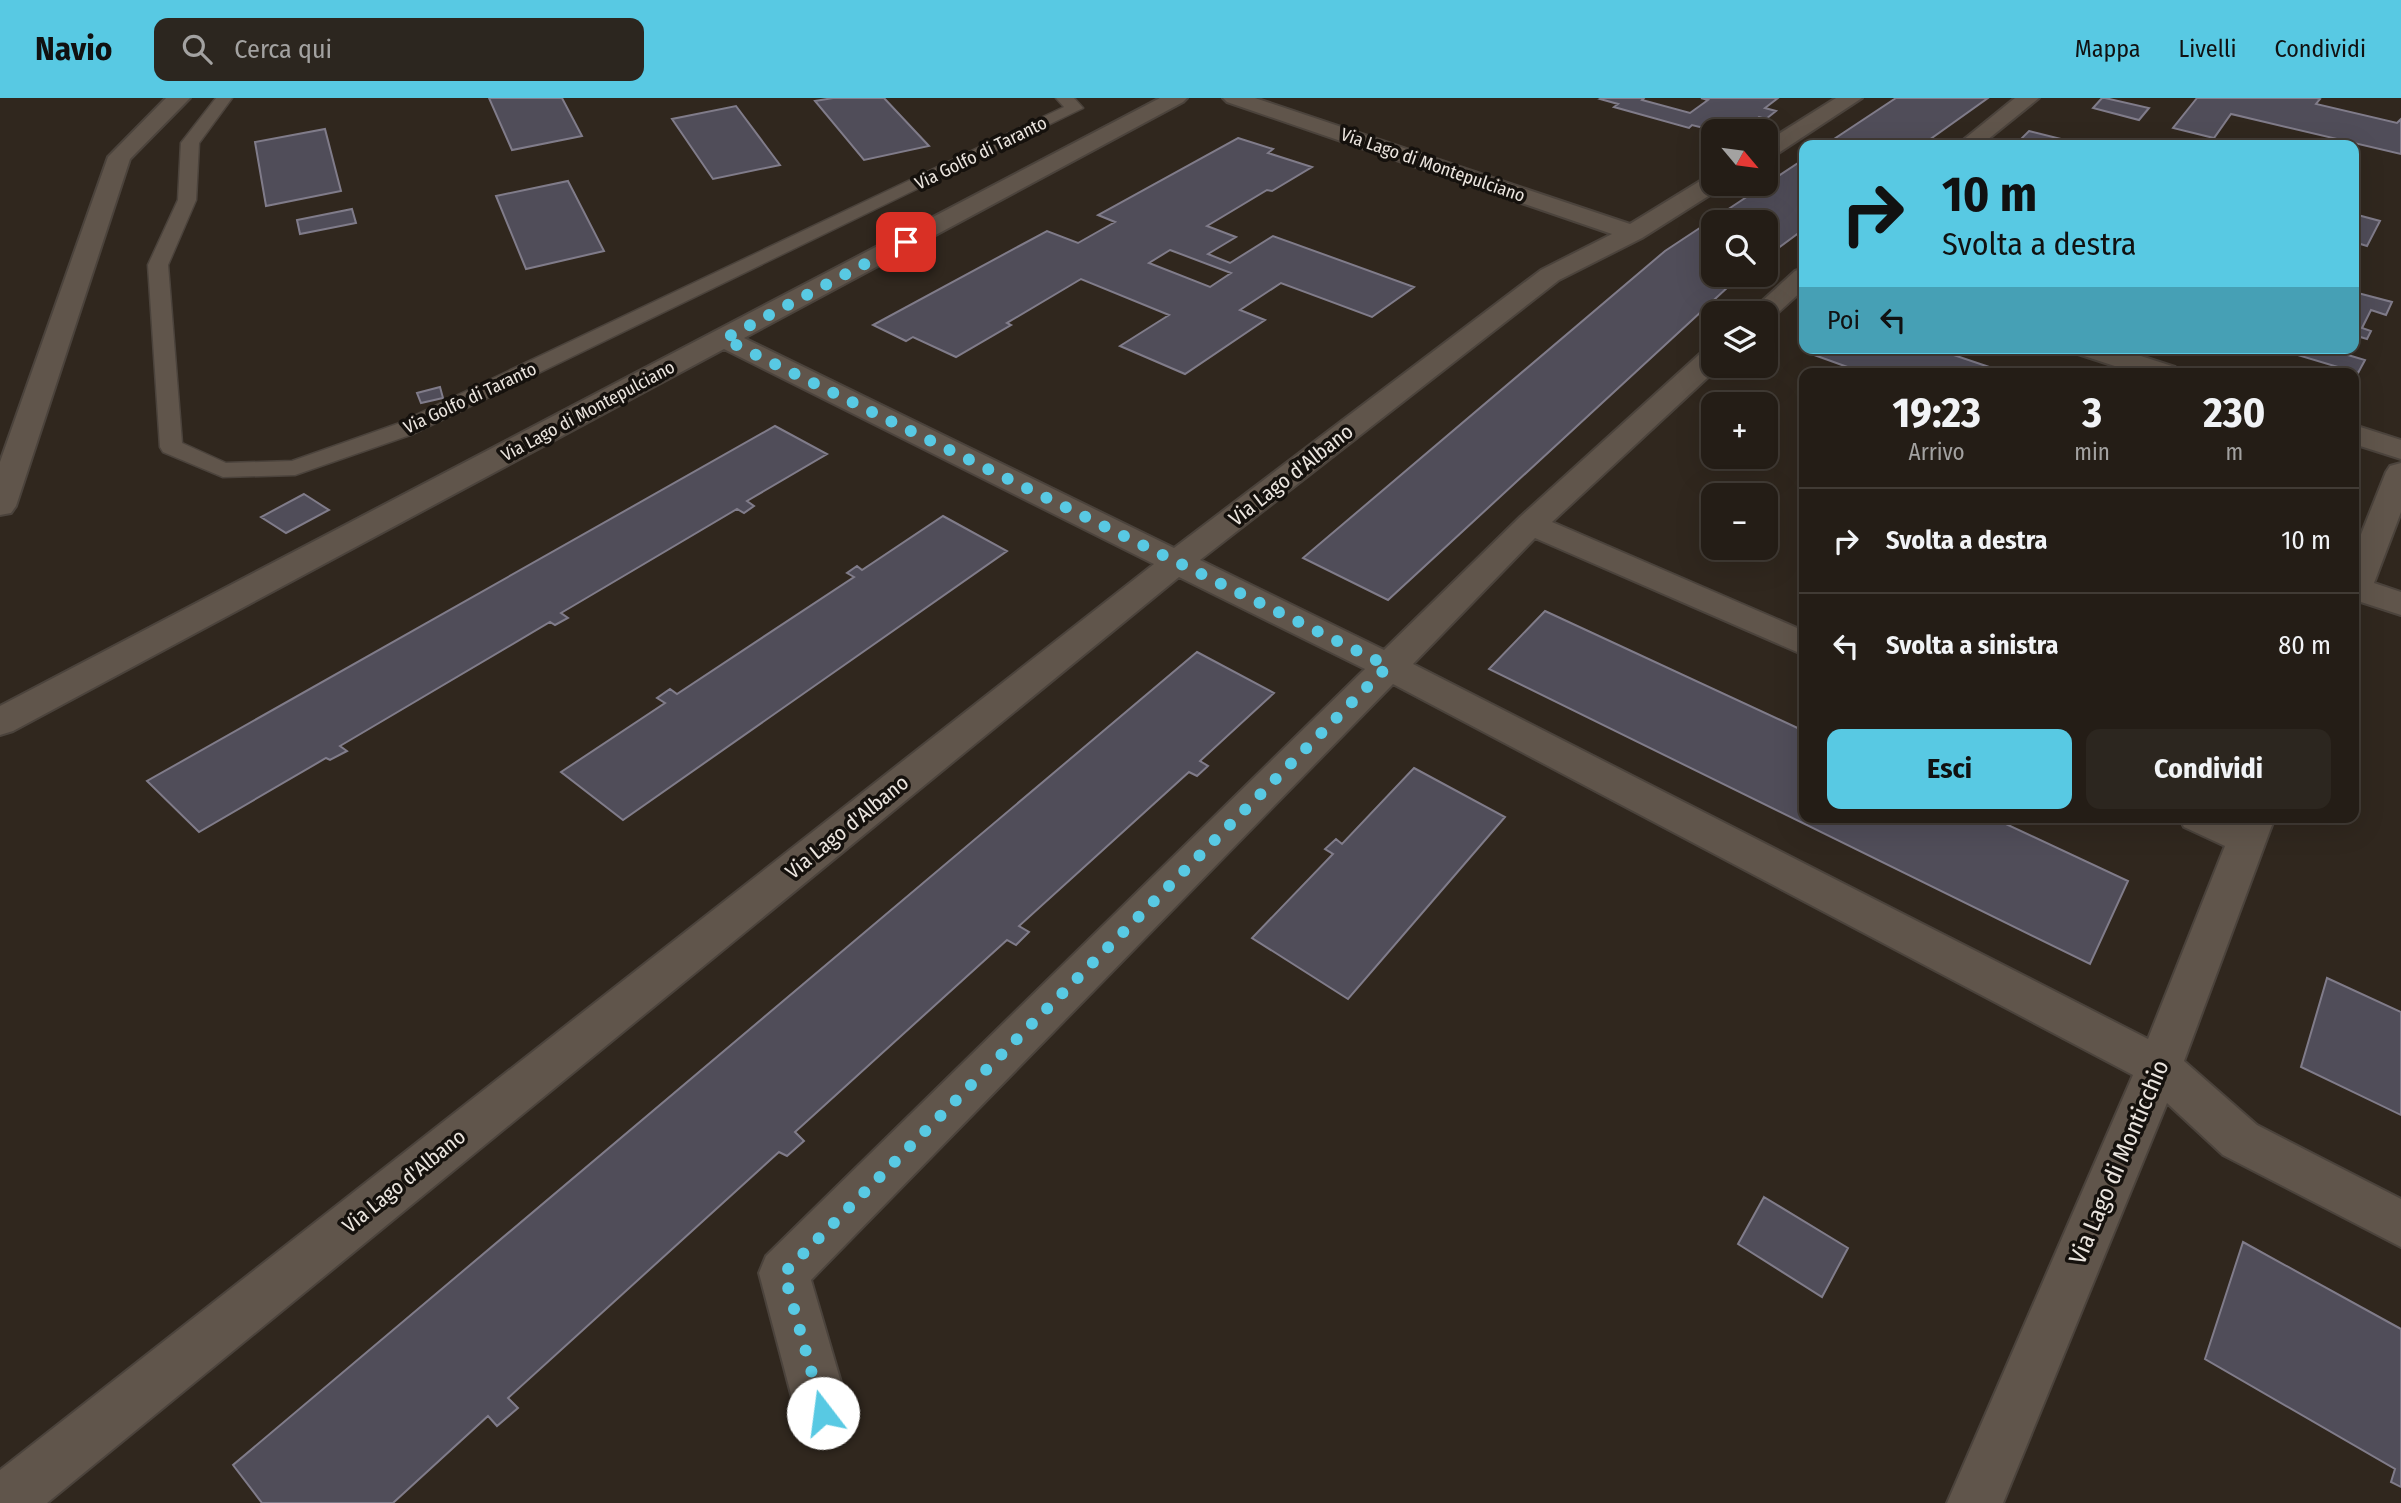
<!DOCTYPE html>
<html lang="it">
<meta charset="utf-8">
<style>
:root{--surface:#241d16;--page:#2c261f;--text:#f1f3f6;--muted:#a3a2a1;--line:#413b35;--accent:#58c9e3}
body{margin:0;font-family:"Fira Sans Condensed",sans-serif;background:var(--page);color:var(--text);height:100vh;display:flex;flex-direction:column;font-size:26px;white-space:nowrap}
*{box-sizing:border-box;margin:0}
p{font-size:23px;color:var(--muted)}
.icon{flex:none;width:38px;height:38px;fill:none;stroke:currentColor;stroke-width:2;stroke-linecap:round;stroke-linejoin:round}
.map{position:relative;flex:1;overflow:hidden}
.drawer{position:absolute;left:1799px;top:270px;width:560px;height:455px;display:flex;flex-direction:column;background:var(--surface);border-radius:14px;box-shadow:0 7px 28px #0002,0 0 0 2px var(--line)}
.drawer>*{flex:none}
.banner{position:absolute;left:1799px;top:42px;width:560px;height:214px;border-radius:14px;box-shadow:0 7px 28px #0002,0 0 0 2px var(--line);background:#58c9e3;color:#111;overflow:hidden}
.needle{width:46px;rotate:119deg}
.controls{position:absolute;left:1701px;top:21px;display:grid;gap:14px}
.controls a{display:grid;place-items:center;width:77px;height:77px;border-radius:14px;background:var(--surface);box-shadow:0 7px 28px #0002,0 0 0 2px var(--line);font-size:35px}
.pin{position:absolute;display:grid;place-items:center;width:60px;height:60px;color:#fff;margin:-30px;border-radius:14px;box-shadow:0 4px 10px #0006}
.me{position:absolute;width:77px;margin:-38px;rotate:345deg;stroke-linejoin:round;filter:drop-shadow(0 0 5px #0008)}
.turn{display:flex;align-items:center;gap:24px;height:147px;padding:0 28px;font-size:32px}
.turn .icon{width:91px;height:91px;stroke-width:2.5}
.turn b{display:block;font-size:49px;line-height:60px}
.then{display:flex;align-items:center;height:66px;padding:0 28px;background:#0003;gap:14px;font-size:26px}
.eta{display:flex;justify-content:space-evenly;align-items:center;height:119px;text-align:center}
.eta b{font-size:42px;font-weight:700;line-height:49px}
.primary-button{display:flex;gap:14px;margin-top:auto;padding:14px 28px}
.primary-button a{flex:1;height:80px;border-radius:14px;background:var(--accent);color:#111;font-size:28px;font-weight:700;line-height:80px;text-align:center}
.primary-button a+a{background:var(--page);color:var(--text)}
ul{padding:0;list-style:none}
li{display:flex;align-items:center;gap:21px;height:105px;padding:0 28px;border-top:2px solid var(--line)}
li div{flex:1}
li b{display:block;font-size:26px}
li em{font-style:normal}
header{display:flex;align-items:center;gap:42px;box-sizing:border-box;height:98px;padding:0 35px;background:var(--accent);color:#111}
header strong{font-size:33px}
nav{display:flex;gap:38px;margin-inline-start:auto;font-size:24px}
.search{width:490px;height:63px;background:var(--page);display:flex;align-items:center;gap:18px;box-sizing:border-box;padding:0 24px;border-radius:14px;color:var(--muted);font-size:26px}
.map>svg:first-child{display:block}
</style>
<header>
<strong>Navio</strong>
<div class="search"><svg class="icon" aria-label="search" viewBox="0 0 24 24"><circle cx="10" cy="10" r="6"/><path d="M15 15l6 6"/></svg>Cerca qui</div>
<nav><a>Mappa</a><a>Livelli</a><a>Condividi</a></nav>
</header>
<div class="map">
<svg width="2401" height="1405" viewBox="0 0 2401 1405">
<rect width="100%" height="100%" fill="#30271e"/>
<!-- building -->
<path fill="#504d59" stroke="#807c8a" stroke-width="2" fill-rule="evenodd" d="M489,0H562L582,38L512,52Z
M833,0H884L929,48L864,62L815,3Z
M1602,0H1644L1642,2L1690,15L1708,2L1701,0H1778L1765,10L1776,13L1766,21L1759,19L1750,27L1758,29L1753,33H1716L1692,27L1689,30L1614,9L1618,6L1600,1Z
M1896,0H1988L1922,47H1825Z
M2102,0H2105L2149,10L2139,22L2093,10Z
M2197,0H2317L2320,1L2316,6L2397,25L2401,21V56L2231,16L2214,40L2173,30Z
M736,8L780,67L713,81L672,21Z
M325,31L341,93L266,108L255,44Z
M2029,33L2085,47H2015Z
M1238,40L1273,51L1268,55L1312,69L1272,93L1267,92L1207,128L1236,139L1208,156L1230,165L1273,138L1414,189L1372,219L1281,185L1240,212L1265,222L1185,276L1120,248L1169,217L1081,181L1007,225L1011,227L956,259L913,239L906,243L873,227L1047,133L1078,145L1115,124L1098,117ZM1170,152L1231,175L1210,189L1149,165Z
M1804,61V131L1766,159V124H1713V177H1741L1388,502L1303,460L1665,153Z
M568,83L604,153L526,171L496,98Z
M352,111L356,125L300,136L297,122Z
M2354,116L2380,123L2367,148L2354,144Z
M2354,194L2392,204L2386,217L2371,212L2362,230L2371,233L2367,241L2357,238L2354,245Z
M1810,250H1933L2007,275H1864L1806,254Z
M2274,250H2351L2348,257L2365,262L2358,275Z
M440,289L443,300L421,305L417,295Z
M775,328L827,356L747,403L754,408L744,415L737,411L561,515L568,520L555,527L550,524L340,648L347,653L330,662L326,660L199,734L147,683Z
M304,396L329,412L286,435L261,419Z
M943,418L1007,453L623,722L561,674L665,605L657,600L670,591L677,596L854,479L847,475L857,468L862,472Z
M1545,513L1804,633V719H1991L2128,783L2090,866L1489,571Z
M1197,554L1274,595L1200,663L1208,668L1197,678L1189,674L1019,828L1029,834L1016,847L1007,842L795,1034L804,1043L787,1058L779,1054L508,1300L518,1310L497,1328L488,1318L393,1405H262L233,1367Z
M1414,670L1505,719L1348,901L1252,840L1333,756L1325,751L1336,741L1342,746Z
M2327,880L2401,914V1017L2301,969Z
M1764,1099L1848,1150L1822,1199L1738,1146Z
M2243,1144L2401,1231V1389L2391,1384L2395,1371L2205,1261Z"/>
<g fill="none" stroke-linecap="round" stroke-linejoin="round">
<!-- service casing -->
<g stroke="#4b433c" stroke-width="3">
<path id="service" d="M216,0H232L199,45L196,102L168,167L182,345L226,365L292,363L397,326L1064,9L1056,0H1074L1083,10L413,336L295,377L223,379L163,354L160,349L148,167L178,102L181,45Z"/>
</g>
<!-- minor casing -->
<g stroke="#4b433c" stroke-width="4">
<path id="minor" d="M1160,0H1187L1183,4L744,240L1174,450L1541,172L1612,136L1227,4L1223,0H1255L1630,126L1705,80L1713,78V86H1724L1721,90L1642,140L1559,182L1200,462L1384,552L1520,419L1703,253L1713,251V268H1720L1552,424L1804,533V557L1535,440L1413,566L2148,941L2225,748L2184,729L2179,719H2275L2184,963L2257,1027L2401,1101V1149L2223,1057L2167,1005L2003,1405H1947L2133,977L1393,586L811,1182L850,1315L842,1334L823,1342L804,1334L796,1315L759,1175L766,1158L1365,571L1179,479L47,1405H0V1372L1154,466L724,251L13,633L0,637V608Z
M1836,0H1862L1774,58L1766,60V44Z
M2015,0H2039L1981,47H1957Z
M1804,170V191L1771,221L1766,222V215H1749L1795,173Z
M2075,250H2116L2175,269L2179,275H2136L2078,256Z
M2354,327L2401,342V361L2354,346Z
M2401,365V414L2374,485L2401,494V517L2361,504L2354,506V454L2386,374L2390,368Z"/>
</g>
<!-- tertiary casing -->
<g stroke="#4b433c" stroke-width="4">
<path id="tertiary" d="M166,0H190L130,61L16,408L11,415L0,417V364L108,59Z"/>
</g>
<!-- service -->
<use href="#service" fill="#60554b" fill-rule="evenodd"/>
<!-- minor -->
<use href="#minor" fill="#60554b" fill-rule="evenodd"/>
<!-- tertiary -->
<use href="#tertiary" fill="#60554b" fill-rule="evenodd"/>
</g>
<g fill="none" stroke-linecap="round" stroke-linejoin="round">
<!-- route -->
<path stroke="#58c9e3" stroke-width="12" stroke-dasharray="0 21.6" d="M823,1315L784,1175L1388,568L724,241L906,144"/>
</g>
<g text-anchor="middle" stroke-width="7" stroke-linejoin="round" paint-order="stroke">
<!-- far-street labels -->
<g font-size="18" fill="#ebe5df" stroke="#15110d">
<text transform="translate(981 55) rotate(-26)" y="6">Via Golfo di Taranto</text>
<text transform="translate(1433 67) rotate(19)" y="6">Via Lago di Montepulciano</text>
<text transform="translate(470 300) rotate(-25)" y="6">Via Golfo di Taranto</text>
<text transform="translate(588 313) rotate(-28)" y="6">Via Lago di Montepulciano</text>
</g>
<!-- street labels -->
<g font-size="21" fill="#ebe5df" stroke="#15110d">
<text transform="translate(1291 377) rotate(-38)" y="7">Via Lago d'Albano</text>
<text transform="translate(847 729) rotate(-39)" y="7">Via Lago d'Albano</text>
<text transform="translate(404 1083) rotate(-39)" y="7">Via Lago d'Albano</text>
</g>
<!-- near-street labels -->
<g font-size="24" fill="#ebe5df" stroke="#15110d">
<text transform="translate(2119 1064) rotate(-67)" y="8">Via Lago di Monticchio</text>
</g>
</g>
</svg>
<div class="controls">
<a><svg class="needle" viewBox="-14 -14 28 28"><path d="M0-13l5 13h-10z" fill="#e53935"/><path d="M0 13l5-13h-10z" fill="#a3a2a1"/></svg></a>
<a><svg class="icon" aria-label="search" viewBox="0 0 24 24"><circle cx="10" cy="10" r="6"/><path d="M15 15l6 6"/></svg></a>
<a><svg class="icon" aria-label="layers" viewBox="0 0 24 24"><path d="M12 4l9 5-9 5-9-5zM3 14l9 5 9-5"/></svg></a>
<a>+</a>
<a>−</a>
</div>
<div class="pin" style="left:906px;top:144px;background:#d93025"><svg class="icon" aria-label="arrive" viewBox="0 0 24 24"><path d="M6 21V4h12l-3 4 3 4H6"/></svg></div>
<svg class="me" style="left:823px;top:1315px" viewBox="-20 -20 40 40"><circle r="19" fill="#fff"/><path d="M0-13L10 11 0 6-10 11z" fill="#58c9e3"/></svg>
<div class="banner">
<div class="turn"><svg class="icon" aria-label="right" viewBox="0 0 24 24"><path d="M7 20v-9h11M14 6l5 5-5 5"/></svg><div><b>10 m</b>Svolta a destra</div></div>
<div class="then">Poi<svg class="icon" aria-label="left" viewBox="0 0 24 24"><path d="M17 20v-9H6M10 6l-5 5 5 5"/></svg></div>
</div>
<section class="drawer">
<div class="eta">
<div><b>19:23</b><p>Arrivo</p></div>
<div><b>3</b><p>min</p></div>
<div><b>230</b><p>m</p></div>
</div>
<ul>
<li><svg class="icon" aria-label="right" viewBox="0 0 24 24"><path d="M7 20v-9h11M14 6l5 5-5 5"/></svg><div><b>Svolta a destra</b></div><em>10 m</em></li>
<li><svg class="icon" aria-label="left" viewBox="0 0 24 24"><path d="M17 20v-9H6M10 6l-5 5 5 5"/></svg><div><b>Svolta a sinistra</b></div><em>80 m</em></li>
</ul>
<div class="primary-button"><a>Esci</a><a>Condividi</a></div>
</section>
</div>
